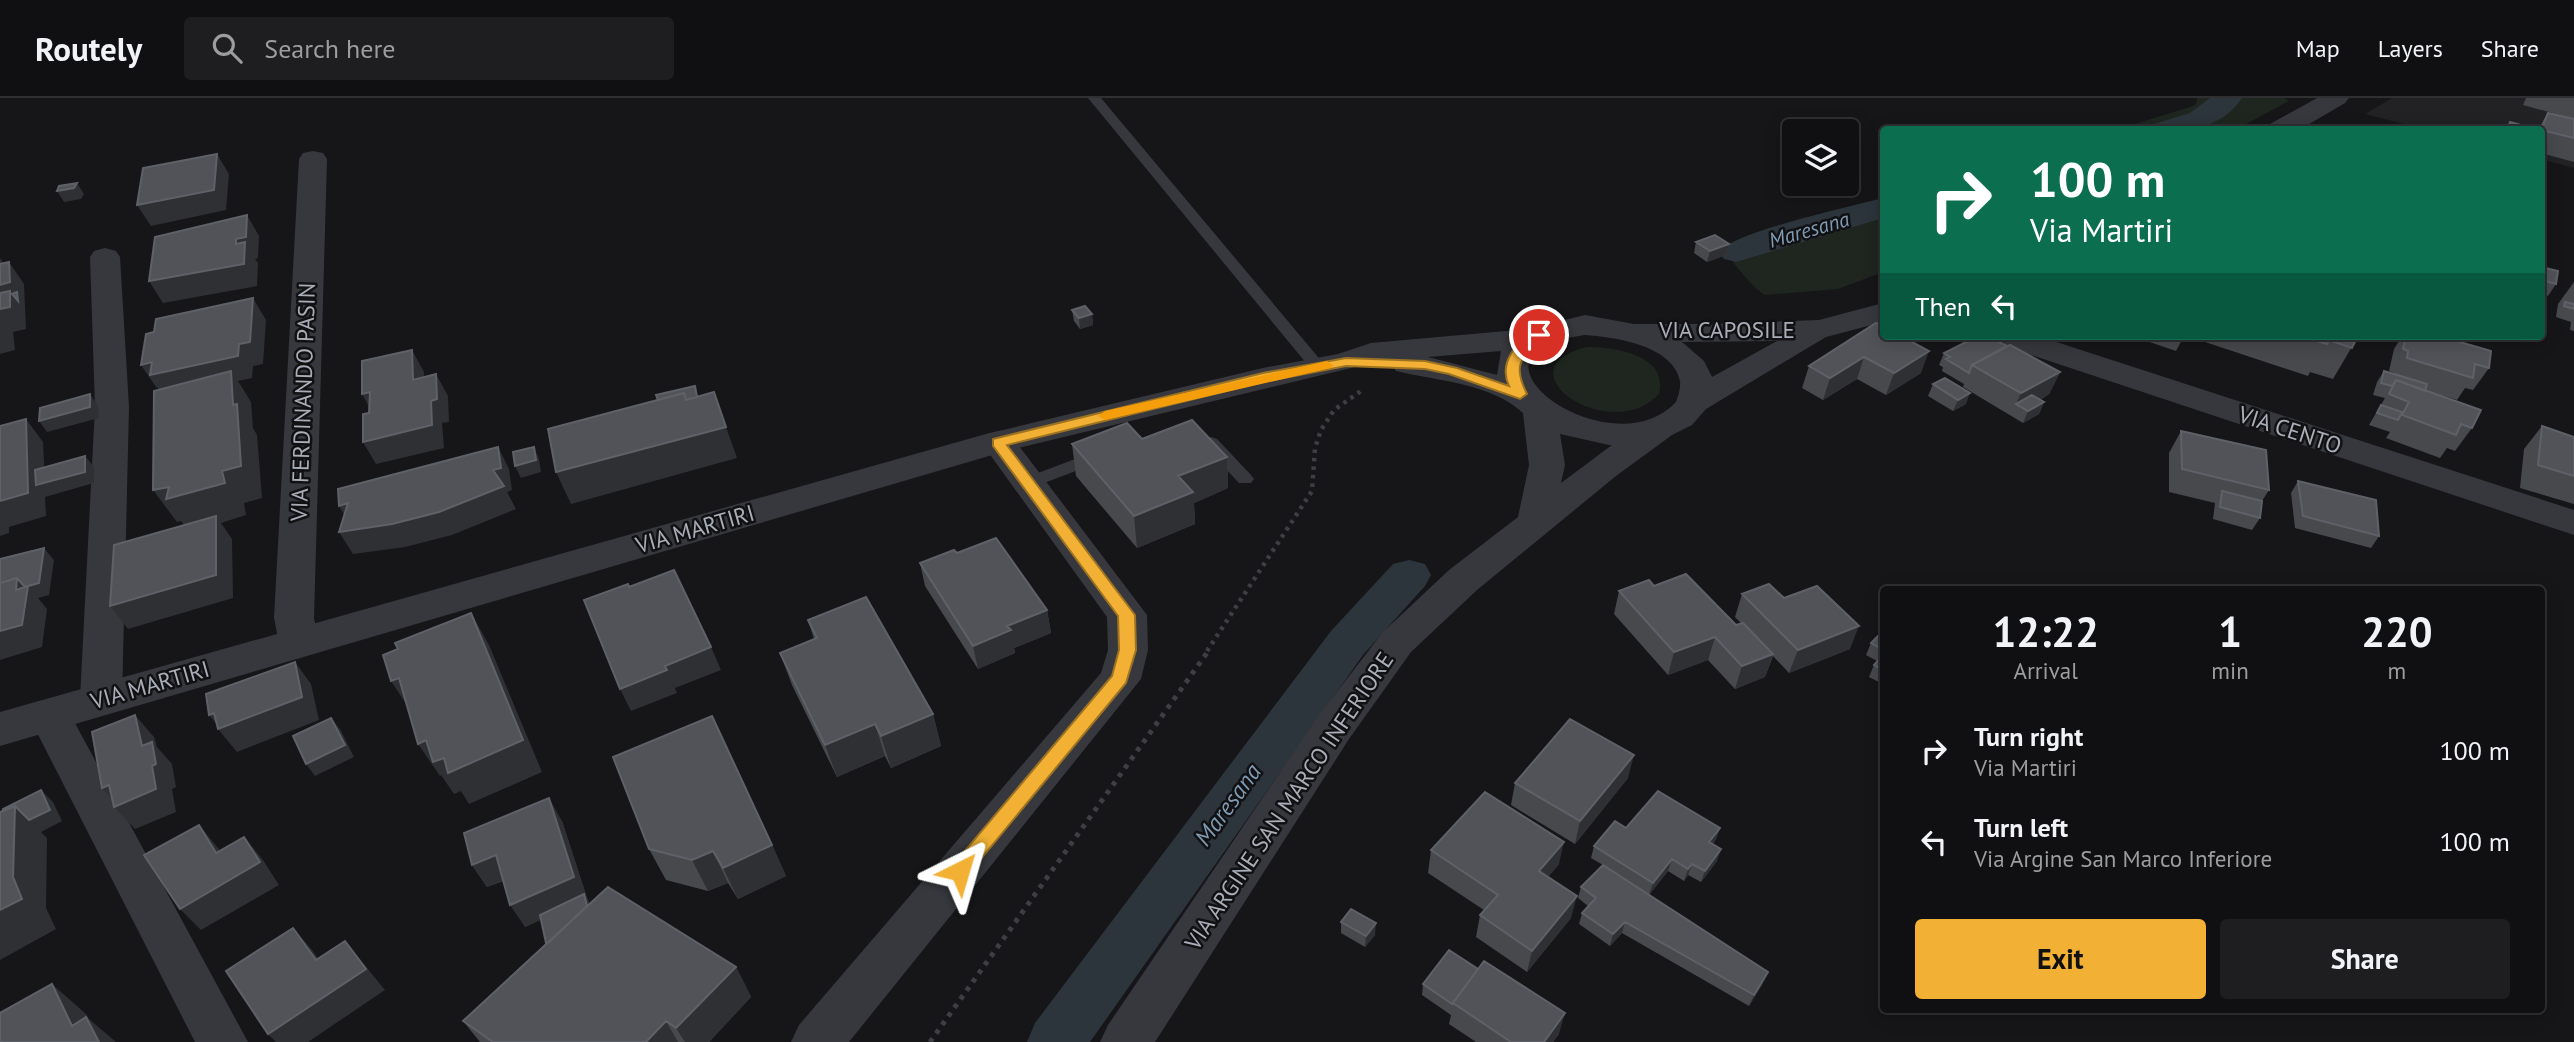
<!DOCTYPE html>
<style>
:root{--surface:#101012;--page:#1e1e20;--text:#f1f3f6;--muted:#9c9d9f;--line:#303032;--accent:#f2b134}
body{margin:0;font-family:"PT Sans",sans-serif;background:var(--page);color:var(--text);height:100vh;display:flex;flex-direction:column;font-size:26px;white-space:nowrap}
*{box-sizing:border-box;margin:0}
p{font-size:23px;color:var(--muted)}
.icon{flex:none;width:38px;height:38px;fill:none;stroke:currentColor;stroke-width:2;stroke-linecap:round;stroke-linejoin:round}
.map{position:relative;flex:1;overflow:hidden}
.details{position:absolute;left:1880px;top:488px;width:665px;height:427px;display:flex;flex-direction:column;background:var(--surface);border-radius:7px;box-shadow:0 4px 18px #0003,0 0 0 2px var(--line)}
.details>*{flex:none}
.hud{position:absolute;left:1880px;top:28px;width:665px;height:214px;border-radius:7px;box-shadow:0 4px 18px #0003,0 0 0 2px var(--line);background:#0b6e4f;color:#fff;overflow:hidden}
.buttons{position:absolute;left:1782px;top:21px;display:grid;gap:14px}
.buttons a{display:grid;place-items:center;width:77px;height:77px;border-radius:7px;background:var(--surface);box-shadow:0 4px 18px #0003,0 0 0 2px var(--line);font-size:35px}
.pin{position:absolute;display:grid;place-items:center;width:60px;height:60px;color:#fff;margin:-30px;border:4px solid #fff;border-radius:50%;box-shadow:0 2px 7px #0007}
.me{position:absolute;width:77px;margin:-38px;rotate:40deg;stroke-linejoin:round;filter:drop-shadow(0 0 5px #0008)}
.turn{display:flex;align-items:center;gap:24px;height:147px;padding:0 35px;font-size:32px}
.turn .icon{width:91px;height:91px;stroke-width:2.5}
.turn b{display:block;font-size:49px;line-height:60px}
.then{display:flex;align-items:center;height:66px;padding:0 35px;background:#0003;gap:14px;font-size:26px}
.eta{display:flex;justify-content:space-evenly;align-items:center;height:119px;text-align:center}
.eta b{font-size:42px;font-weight:700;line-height:49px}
.primary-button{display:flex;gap:14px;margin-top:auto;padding:14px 35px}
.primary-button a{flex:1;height:80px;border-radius:7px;background:var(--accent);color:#111;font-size:28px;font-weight:700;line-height:80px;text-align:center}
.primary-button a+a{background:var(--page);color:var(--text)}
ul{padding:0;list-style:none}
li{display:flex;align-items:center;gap:21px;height:91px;padding:0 35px}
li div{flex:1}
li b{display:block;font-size:26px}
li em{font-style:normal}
header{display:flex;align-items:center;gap:42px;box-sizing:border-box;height:98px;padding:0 35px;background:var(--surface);border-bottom:2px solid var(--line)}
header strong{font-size:33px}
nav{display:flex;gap:38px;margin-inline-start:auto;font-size:24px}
.search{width:490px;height:63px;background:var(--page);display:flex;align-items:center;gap:18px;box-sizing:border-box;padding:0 24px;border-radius:7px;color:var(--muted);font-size:26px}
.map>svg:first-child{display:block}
</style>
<header>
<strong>Routely</strong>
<div class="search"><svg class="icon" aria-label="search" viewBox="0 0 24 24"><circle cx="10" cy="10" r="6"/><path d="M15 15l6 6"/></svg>Search here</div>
<nav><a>Map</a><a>Layers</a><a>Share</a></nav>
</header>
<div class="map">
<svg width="2574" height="944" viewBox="0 0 2574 944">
<rect width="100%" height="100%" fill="#161618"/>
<!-- built -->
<path fill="#222225" d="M2392,0H2574V70L2541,61V32L2424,31L2365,16Z"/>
<!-- green -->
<path fill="#1e261f" d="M2197,0H2284L2289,3L2237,31H2118L2190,9L2196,6Z
M1883,103V174L1838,191L1765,197C1754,191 1737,169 1728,158L1730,150L1737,147Z
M1587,249C1615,249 1669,257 1659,296C1610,349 1497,271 1587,249Z"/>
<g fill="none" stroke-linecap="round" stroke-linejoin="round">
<!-- canal -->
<path fill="#2c353c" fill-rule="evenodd" d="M2210,0H2242C2220,33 2186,32 2150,32L2154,26L2190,15Z
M1883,100V120L1736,164L1724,161L1719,154C1733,134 1853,108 1883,100Z
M1409,462L1425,466L1431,477L1425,488L1363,557L1090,944H1027L1035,925L1331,533L1393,466Z"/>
<!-- path-far1 -->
<path stroke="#3d3f44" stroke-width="4.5" stroke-dasharray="3.5 5" stroke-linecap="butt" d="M1207,553L1312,393L1315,350L1321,332L1334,312L1361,293"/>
<!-- path -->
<path stroke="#3d3f44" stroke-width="5" stroke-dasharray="4.5 6" stroke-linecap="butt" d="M930,944L1209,552"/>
<!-- service -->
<path fill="#37383d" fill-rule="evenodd" d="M1088,0H1101L1323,265V271H1311Z
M1211,339L1217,341L1251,377L1254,381L1251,385H1239L1205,349L1202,345L1205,341Z
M1099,352L1108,358L1105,362L1028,391L1019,385L1022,381Z"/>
<!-- minor -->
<path fill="#37383d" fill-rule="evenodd" d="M313,53L323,55L327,61L314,520L319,545L313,555L299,560L285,555L279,545L274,520L299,61L303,55Z
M105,150L116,153L120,159L129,309L122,601L116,612L101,617L86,612L80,601L95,309L90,159L94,153Z
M1990,238H2038L2574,412V437L1995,245Z
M998,333L1010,336L1147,517L1148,552L1141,581L849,944H791L799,927L1101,575L1108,552L1107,519L981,344L986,336Z
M49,601L64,605L248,944H195L28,617L34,605Z"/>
<!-- tertiary -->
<path fill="#37383d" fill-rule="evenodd" d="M2317,0H2349L2345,5L2299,32H2266L2270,26Z
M1883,205V224L1826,239L1706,311L1692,327L1672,337L1616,378L1477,492L1411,554L1349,641L1155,944H1100L1108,927L1319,617L1383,534L1449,472L1518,419L1529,367L1523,315C1491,285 1437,283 1396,273L1392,266L1394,263L1376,264L1006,353L0,648V614L986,336L1263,270L1338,256L1371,245L1528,231L1585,217L1634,226H1713L1819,222ZM1585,237C1614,239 1673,247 1680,283C1681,290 1678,298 1676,304C1616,368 1471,273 1553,243C1563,240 1575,239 1585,237ZM1777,243L1712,279L1704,263L1682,244ZM1501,253L1497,277L1428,259ZM1560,336L1609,347H1612L1561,385L1565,367Z"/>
</g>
<!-- wall -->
<path fill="#47494d" d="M2526,0H2574V64L2541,55V32H2505L2510,24L2538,31L2548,15L2571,20L2523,7Z
M1883,126V141L1879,139Z
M1696,144L1729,146L1726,157L1707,164L1694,155Z
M2541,169L2556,186L2548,198L2541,196Z
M2574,184V233L2570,232L2571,224L2556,219L2558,206Z
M1072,212L1092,216L1093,227L1080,231L1074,223Z
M1876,225L1921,275L1886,297L1857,281L1823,302L1802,290L1809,268Z
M1971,238H2009L2005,247L2060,274L2049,296L2040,302L2044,304L2039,316L2023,325L1963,289L1964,286L1942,273L1943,269L1939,267L1944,255L1969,243Z
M2132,238H2184L2176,253Z
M2187,238H2360L2354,248L2353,247L2333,281L2310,274L2308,278Z
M2402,238H2448L2447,240L2489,270L2473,292L2465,290L2457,302L2425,292L2472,330L2455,353L2447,350L2440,360L2386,340L2390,334L2369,327L2385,300L2373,297L2377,284L2384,273L2394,276V275L2389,273L2394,251Z
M1933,286L1966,306L1953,313L1928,298Z
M2542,328L2574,339V406L2520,390L2524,351Z
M2181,333L2269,392L2262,403L2260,420L2252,432L2213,421L2215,405L2169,394V355Z
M1142,341L1227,359L1228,390L1194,405L1195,426L1137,450L1076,378L1072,346Z
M2298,383L2379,438L2371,450L2295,430L2291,395Z
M957,455L1047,512L1051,535L1014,550L1015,555L978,571L925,488L920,465Z
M1654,488L1736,527L1741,525L1735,519L1742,496L1784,500L1850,551L1789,575L1773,558L1765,579L1735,591L1708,562L1668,577L1614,516L1619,493Z
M808,522L933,616L941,648L891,670L885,658L837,679L792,587L780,555L814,541Z
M1883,533V586L1869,579L1874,567L1877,563L1866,557L1871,545Z
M1628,680L1575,746L1511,707L1515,685Z
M562,723L587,800L590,806L736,869L751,899L709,944H480L463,923L547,846L541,821L525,829L503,783L487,789L472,767Z
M1626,730H1720L1716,741L1713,746L1717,763L1701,784L1688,777L1684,783L1668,773L1649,797L1763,885L1749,908L1622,835L1610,848L1579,826L1582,815L1588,808L1578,800L1581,789L1603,767L1591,760L1594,748Z
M772,747L786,778L738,801L728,785L708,793L666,782L649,751Z
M1431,752L1559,766L1548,779L1571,820L1527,874L1476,839L1480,817L1484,812L1428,775Z
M1341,824L1375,837L1365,849L1341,835Z
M1423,886L1559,936L1553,944H1476L1449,926L1451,917L1422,897Z"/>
<!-- shaded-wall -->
<path fill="#2f3033" d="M217,56L229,76L226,112L151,128L137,107Z
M77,85L84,96L81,101L64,104L57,93Z
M247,117L259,138L258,160L255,161L258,165L257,188L163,205L149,183L236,146V141Z
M1729,146L1726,157L1707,164L1710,153Z
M0,160L9,173V164L24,186L26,231L13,234L15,252L0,256Z
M253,200L266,222L263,266L253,268L252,280L238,283L251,304L253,330L257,337L262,400L244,405L246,417L221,425L232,441L233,500L128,531L110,508L189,434L181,423L177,424L153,392L165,300L157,289H156L141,267L239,246Z
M1092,216L1093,227L1080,231L1079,220Z
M2007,238H2009L2004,248L1997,243Z
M412,252L424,274V304L413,282Z
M1929,253L1921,275L1886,297L1894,275Z
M1864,259L1857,281L1823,302L1830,280Z
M2060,274L2049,296L2024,311L2016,306L2021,295Z
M436,276L448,298L449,324L442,325L444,350L376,366L363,344L431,303Z
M370,294L374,318L362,296Z
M1970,295L1966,306L1953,313L1958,302Z
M90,296L98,308L99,320L47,334L39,323Z
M2044,304L2039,316L2023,325L2028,313Z
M26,321L43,344L45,385L85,358L94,369V385L45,399L46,418L9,429V435L0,438V403Z
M726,329L737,360L571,406L556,374Z
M498,349L509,371L512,392L507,394L516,411L452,437L405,449L353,456L339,434L493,372Z
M534,349L539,361L541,374L521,380L515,368Z
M1227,359L1228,390L1194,405L1195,426L1137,450L1134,418L1178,378Z
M348,405L353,431L339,408Z
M44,450L54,462L49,497L38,500L47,511L42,549L0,562V511L17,480Z
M1047,512L1051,535L1014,550L1015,555L978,571L973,548L1007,528Z
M471,515L489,547L542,674L469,706L461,693L454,696L441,677L440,678L418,646L426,642Z
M1859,528L1850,551L1789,575L1798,552Z
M1715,539L1708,562L1668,577L1674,554Z
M711,549L721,572L675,590L665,568Z
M1773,556L1765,579L1735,591L1742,568Z
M295,564L311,586L319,622L237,654L218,631L220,630L209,617Z
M667,572L677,595L631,613L620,591Z
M399,580L412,615L391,583Z
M933,616L941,648L891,670L881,638Z
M135,617L154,639L157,649L172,666L176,689L172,691L176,714L135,731L114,709L118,707L102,690L142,648Z
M331,620L340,631L354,659L315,678L306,666Z
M875,626L885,658L837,679L825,647Z
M1634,657L1628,680L1575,746L1580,723Z
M41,692L53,704L62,723L41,734L47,740L46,810L56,831L0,862V812L15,708Z
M549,700L562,723L587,800L591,808L580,843L586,802L525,829L510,807Z
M199,727L218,750L236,778L216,755Z
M1720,730L1716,741L1705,755L1709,744Z
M244,739L263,762L279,787L201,832L180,811Z
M1564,744L1559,766L1535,795L1539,773Z
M772,747L786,778L738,801L723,770Z
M1721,751L1717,763L1701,784L1705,773Z
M713,753L728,785L708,793L692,762Z
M496,757L511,779L487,789L472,767Z
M1672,761L1668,773L1649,797L1653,785Z
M1692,766L1688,777L1684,783L1688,771Z
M1577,798L1571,820L1527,874L1532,853Z
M1625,824L1622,835L1610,848L1613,836Z
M1376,825L1375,837L1365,849L1366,838Z
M293,830L312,852L335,884L316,862Z
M345,843L385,892L308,944H276L268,936Z
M736,869L751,899L709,944H685L676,930Z
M1768,874L1763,885L1749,908L1754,897Z
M52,886L86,916L89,921L116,944H91L72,928Z
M1565,915L1559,936L1553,944H1544Z
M666,923L678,944H646Z"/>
<!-- building -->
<path fill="#525359" stroke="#5f6168" stroke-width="2" d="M2548,15L2574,21V40L2541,32Z
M2510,24L2539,32H2507Z
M217,56L214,92L137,107L143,70Z
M77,85L74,90L57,93L59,88Z
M247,117L246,139L236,141V146L245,144L244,166L149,183L155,139Z
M1715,137L1729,146L1710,153L1696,144Z
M9,164L10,184L0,187V166Z
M2541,169L2558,173L2556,186L2541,182Z
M10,193V209L0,211V195Z
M17,194L18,203L12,196Z
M253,200L250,244L239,246L238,258L150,277L152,264L141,267L146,236L154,234L156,221Z
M2565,204L2574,206V211L2564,208Z
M1085,208L1092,216L1079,220L1072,212Z
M1876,225L1883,228V238H1901L1929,253L1894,275L1864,259L1830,280L1809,268Z
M1978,238H2007L1997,243L2007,248L1972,267L1969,275L1946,261L1950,259L1944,255Z
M2300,238H2357L2352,250L2329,242L2327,246Z
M2406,238H2439L2491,253L2489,270L2475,266L2473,280L2407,260L2408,253L2403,251Z
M2010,247L2060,274L2021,295L1972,267Z
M412,252L413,282L436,276L437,301L431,303L432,327L363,344V316L369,315L370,294L362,296V263Z
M231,273L233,307L237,306L241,368L222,373L225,385L166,401L169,389L153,392L154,293Z
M2384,273L2427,286L2425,293L2396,282L2392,288L2381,285Z
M1945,280L1970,295L1958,302L1933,286Z
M2396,282L2481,312L2472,330L2461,326L2456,337L2402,317L2409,304L2389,296Z
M695,288L697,299L686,302L684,295L658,302L656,297Z
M714,294L726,329L556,374L548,331L684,295L686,302Z
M90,296V309L39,323L40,310Z
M2032,297L2044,304L2028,313L2016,306Z
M2381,307L2402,314L2398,322L2377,315Z
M26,321L28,395L0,403V328Z
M1192,322L1227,359L1178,378L1193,394L1134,418L1072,346L1127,325L1142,341Z
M2542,328L2574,339V378L2538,367Z
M2181,333L2266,352L2269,392L2182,371Z
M498,349L501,370L493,372L504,388L439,414L392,426L339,434L348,405L339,408L338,391Z
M534,349L536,362L515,368L513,354Z
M85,358V374L36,387L35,372Z
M2298,383L2376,402L2379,438L2303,418Z
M2222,393L2262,403L2260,420L2220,409Z
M216,418V477L110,508L114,447Z
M996,440L1047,512L1007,528L1011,532L973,548L920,465L954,452L957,455Z
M44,450L39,485L25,489L17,480L0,485V461Z
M674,472L711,549L665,568L667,572L620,591L584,502L628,486L629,489Z
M1686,476L1736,527L1743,525L1773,556L1742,568L1715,539L1674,554L1619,493L1649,482L1654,488Z
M17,480L16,492L28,488L22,527L0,533V485Z
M1769,486L1784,500L1817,488L1859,528L1798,552L1742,496Z
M866,499L933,616L881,638L875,626L825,647L780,555L817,540L808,522Z
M471,515L523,642L448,675L444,660L433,664L426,642L418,646L399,580L391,583L383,557L398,551L395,545Z
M1883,533V552L1871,545Z
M1883,557V572L1874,567Z
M295,564L302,599L218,631L214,615L209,617L206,596Z
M135,617L142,648L152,644L156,666L152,668L156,691L114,709L109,687L102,690L92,634Z
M712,618L772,747L723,770L713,753L692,762L649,751L613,659Z
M331,620L345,647L306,666L293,638Z
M1570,621L1634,657L1580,723L1515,685Z
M41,692L50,712L29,722L15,708L3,713V711Z
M1658,693L1720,730L1709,744L1721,751L1705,773L1692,766L1688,771L1672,761L1653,785L1594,748L1615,723L1626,730Z
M1485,694L1564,744L1539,773L1577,798L1532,853L1480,817L1498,797L1431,752Z
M549,700L574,779L510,807L496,757L472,767L464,735Z
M15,708L13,779L22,801L0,812V714Z
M199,727L216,755L244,739L260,764L180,811L144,757Z
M1603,767L1768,874L1754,897L1625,824L1613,836L1582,815L1596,800L1581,789Z
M608,789L736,869L676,930L666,923L646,944H493L463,923Z
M584,796L587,808L549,844L546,845L540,817Z
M1351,811L1376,825L1366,838L1341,824Z
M293,830L316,862L345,843L366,871L268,936L226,873Z
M1449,852L1478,871L1452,906L1423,886Z
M1484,863L1565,915L1544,944H1511L1453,905Z
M52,886L72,928L86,919L99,944H0V915Z"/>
<!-- route -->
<path fill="#f2b134" stroke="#9d7322" stroke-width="2" d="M1539,233L1545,237C1525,260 1510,262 1527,296L1520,301L1449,276L1425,271L1346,268L1263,284L1007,347L1135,517L1136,552L1126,585L966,779H953L950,773L953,767L1112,578L1119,552L1118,518L993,348V341L1263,275L1346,260L1425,263L1457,270L1509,288C1498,265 1517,240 1539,233Z"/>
<!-- slow -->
<path fill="#f59e0b" d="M1327,263L1333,267L1331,270L1105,322L1098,318L1105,313Z"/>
<g text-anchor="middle" stroke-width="5" stroke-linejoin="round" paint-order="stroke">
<!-- far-water labels -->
<g font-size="21" font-style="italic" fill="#7f9bb3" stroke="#111113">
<text transform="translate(1809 132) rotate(-16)" y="7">Maresana</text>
</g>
<!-- street labels -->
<g font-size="23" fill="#a8adb8" stroke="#111113">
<text x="1727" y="240">VIA CAPOSILE</text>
<text transform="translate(303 304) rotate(-88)" y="8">VIA FERDINANDO PASIN</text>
<text transform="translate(2290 332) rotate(18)" y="8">VIA CENTO</text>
<text transform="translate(695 431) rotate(-16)" y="8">VIA MARTIRI</text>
<text transform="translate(150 587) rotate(-16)" y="8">VIA MARTIRI</text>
<text transform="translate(1289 703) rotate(-56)" y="8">VIA ARGINE SAN MARCO INFERIORE</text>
</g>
<!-- water labels -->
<g font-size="24" font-style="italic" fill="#7f9bb3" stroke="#111113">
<text transform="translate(1228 707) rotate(-54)" y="8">Maresana</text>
</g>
</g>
</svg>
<div class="buttons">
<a><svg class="icon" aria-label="layers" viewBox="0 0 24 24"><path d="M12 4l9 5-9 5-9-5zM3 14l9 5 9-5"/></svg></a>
</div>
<div class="pin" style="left:1539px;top:237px;background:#d93025"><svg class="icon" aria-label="arrive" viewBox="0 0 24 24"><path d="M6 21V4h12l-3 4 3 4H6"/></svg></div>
<svg class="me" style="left:960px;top:773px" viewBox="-20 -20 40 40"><path d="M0-17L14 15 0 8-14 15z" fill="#f2b134" stroke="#fff" stroke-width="4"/></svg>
<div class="hud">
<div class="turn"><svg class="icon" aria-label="right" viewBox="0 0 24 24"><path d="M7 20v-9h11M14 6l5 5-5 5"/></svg><div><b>100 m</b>Via Martiri</div></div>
<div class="then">Then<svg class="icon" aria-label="left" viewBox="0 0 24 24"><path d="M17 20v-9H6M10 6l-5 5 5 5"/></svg></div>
</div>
<section class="details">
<div class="eta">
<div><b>12:22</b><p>Arrival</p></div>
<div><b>1</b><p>min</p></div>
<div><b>220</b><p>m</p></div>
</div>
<ul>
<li><svg class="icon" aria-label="right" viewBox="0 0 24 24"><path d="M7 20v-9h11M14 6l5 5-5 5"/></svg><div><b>Turn right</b><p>Via Martiri</p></div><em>100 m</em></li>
<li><svg class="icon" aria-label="left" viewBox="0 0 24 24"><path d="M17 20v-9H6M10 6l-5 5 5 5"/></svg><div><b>Turn left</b><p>Via Argine San Marco Inferiore</p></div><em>100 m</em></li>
</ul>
<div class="primary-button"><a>Exit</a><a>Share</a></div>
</section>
</div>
